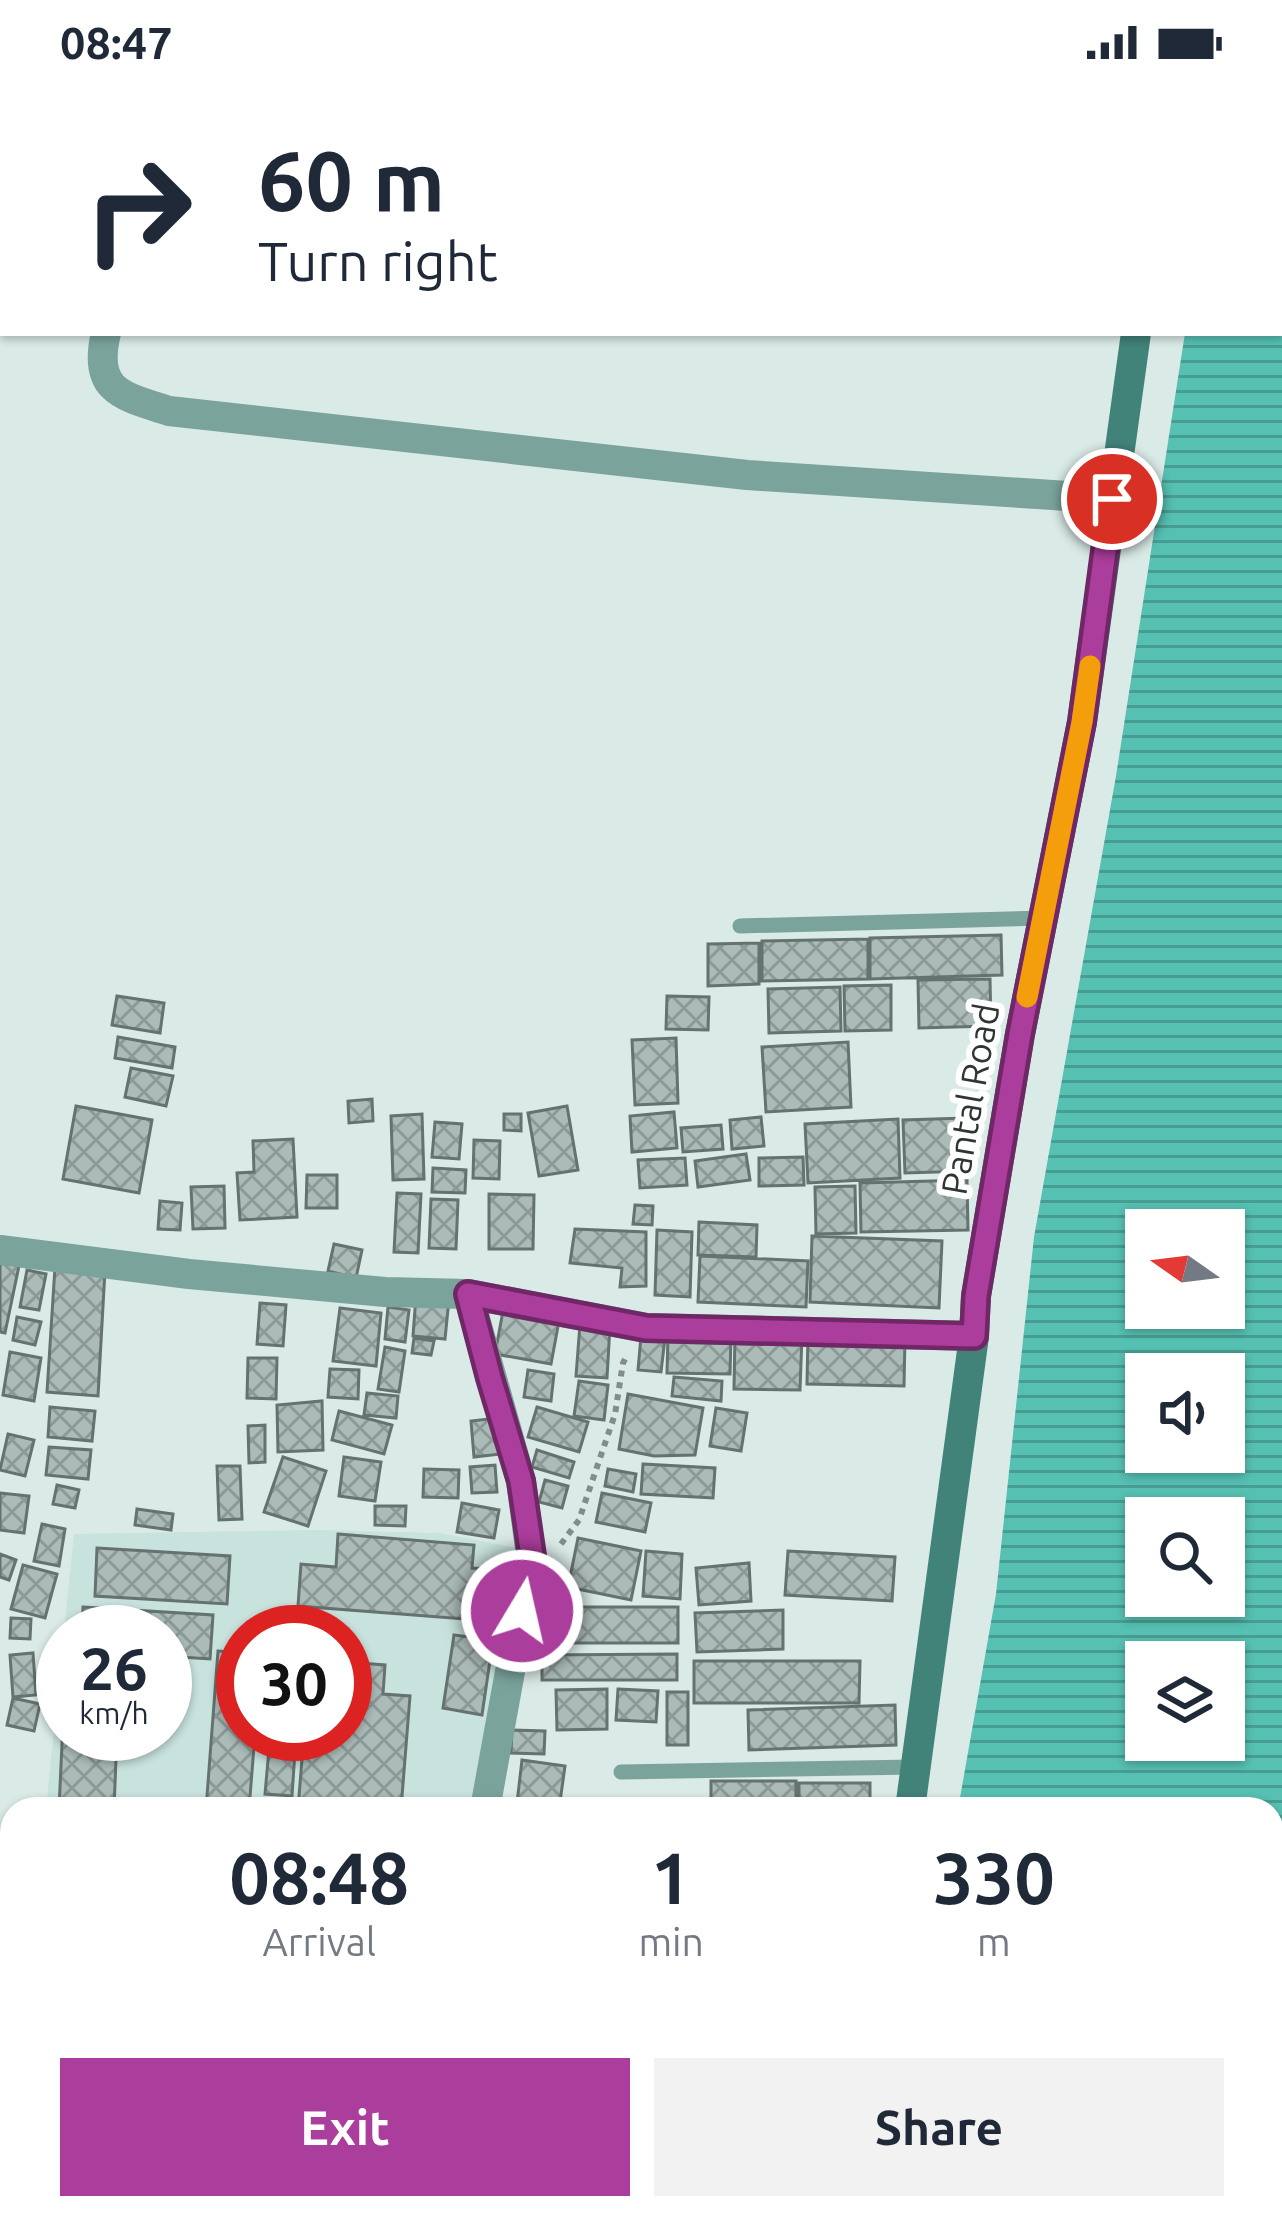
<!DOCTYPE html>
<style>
:root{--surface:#fff;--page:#f2f2f3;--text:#1f2937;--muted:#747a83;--accent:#ab3d9c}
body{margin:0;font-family:Ubuntu,sans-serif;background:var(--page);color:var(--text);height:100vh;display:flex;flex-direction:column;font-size:45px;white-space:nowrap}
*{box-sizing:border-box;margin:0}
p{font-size:39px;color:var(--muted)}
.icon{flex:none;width:66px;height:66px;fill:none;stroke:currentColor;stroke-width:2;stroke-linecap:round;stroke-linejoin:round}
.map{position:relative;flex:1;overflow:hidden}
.panel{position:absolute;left:0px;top:1713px;width:1284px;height:423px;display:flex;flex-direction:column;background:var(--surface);border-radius:36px 36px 0 0;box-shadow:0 3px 9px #0004}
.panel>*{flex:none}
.guide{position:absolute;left:0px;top:0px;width:1284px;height:252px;box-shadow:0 3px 9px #0004;background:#fff;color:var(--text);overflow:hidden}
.needle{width:78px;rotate:284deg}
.tools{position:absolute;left:1125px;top:1125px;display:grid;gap:24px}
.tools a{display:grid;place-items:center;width:120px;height:120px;border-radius:0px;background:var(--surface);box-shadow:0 3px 9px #0004;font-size:60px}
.speed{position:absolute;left:36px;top:1521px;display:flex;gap:24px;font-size:60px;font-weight:700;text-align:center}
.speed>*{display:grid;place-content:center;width:156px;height:156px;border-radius:50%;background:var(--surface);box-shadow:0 3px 9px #0004;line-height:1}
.speed small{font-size:30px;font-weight:400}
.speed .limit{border:18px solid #d22;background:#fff;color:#111}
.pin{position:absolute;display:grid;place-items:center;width:102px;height:102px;color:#fff;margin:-51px;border:6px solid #fff;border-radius:50%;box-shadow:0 3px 12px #0007}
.me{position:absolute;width:132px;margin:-66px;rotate:9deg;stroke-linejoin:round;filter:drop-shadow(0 0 9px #0008)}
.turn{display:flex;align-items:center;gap:42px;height:252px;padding:0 60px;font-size:54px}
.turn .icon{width:156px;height:156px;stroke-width:2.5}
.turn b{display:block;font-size:84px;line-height:102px}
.eta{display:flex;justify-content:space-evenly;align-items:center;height:204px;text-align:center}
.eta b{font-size:72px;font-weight:600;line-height:84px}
.button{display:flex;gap:24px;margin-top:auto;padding:24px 60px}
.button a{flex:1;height:138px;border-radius:0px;background:var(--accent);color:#fff;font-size:48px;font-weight:600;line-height:138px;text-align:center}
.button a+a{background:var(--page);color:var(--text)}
.status{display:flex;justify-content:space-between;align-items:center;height:84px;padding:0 60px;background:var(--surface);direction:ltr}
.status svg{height:33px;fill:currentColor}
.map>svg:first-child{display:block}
</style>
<div class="status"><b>08:47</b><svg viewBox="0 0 49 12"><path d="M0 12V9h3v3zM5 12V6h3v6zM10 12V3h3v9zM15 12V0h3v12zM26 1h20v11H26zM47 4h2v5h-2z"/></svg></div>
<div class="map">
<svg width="1282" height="2134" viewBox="0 0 1282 2134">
<defs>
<pattern id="water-rules" width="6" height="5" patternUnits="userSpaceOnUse" patternTransform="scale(3)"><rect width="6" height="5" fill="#56c0b2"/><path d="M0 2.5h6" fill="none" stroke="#489d92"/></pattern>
<pattern id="building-cross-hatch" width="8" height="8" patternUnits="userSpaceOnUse" patternTransform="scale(3)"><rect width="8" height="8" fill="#abbbb8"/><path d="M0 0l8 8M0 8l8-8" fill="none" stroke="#8c9996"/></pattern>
</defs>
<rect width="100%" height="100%" fill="#daeae7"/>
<!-- built -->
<path fill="#c8e2dd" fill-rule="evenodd" d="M317,1446L440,1449L521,1465L477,1725H46L63,1554V1650H165V1548H64L74,1450ZM243,1548H345V1650H243Z"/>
<!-- water -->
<path fill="url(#water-rules)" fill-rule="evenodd" d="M1220,0H1282V2134H911L912,2124H1272V1725H958L996,1510L1034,1153L1116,692L1185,249H1281V3H1220ZM1146,1146H1224V1224H1146ZM1146,1290H1224V1368H1146ZM1146,1434H1224V1512H1146ZM1224,1578V1656H1146V1578Z"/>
<!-- building -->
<path fill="url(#building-cross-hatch)" stroke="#647270" stroke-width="3" d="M1001,851L1002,891L870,895V854Z
M868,855V895L762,897V857Z
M759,859V900L708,902V860Z
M990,895L991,942L919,944L918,896Z
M891,901V946L845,947L844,902Z
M840,903L841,947L769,949L768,905Z
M117,912L164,919L160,949L112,941Z
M667,912L709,913L708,946L666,945Z
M118,953L175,963L172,984L115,974Z
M676,954L678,1019L635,1021L632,956Z
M848,958L851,1023L766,1028L762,963Z
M131,984L173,992L166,1022L125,1013Z
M372,1015L373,1037L349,1039L348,1017Z
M76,1022L152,1036L139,1109L63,1095Z
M567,1022L578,1086L539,1092L528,1029Z
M674,1028L677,1064L632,1068L630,1032Z
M422,1030L424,1095L393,1096L391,1032Z
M504,1030H521V1047L504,1046Z
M761,1033L764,1062L732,1065L730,1036Z
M966,1034L968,1087L905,1089L903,1036Z
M898,1035L900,1094L808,1099L805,1040Z
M435,1038L462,1040L459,1075L432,1073Z
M721,1041L723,1065L683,1068L681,1044Z
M293,1055L297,1133L240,1136L237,1089L254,1088L253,1057Z
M474,1056L500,1057L499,1095L473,1094Z
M746,1070L750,1096L698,1103L695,1077Z
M803,1073L804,1101L759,1102V1074Z
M685,1074L687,1101L640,1104L638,1076Z
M433,1084L466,1086L465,1109L432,1108Z
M307,1091H337V1124H306Z
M967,1096L968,1146L861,1148L860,1099Z
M224,1102L225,1144L193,1145L191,1103Z
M855,1102L856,1149L816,1150L815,1103Z
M397,1109L421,1110L418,1169L394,1168Z
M489,1110L534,1111L533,1165H489Z
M431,1115L458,1116L456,1165L429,1164Z
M160,1117L182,1119L180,1146L158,1145Z
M635,1121L653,1122L652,1141L633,1140Z
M699,1138L757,1141L756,1173L698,1171Z
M575,1145L646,1148V1202L620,1203L622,1184L570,1179Z
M657,1146L692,1148L690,1213L655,1211Z
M812,1152L942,1157L939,1224L810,1218Z
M334,1160L362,1166L356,1194L328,1187Z
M700,1172L808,1177L806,1223L698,1218Z
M0,1173L20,1177L5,1249L0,1248Z
M55,1183L105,1186L98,1312L47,1308Z
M27,1186L46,1190L39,1226L20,1223Z
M416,1212L449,1215L445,1255L413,1252Z
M260,1219L286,1221L283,1262L257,1260Z
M388,1223L409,1226L405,1258L385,1255Z
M340,1224L381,1229L376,1282L333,1277Z
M503,1227L559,1237L551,1280L495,1270Z
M17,1233L41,1238L35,1261L13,1256Z
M580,1240L610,1242L607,1294L576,1292Z
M735,1249L802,1251L800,1306L734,1305Z
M668,1250L731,1252L730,1290L667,1289Z
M808,1251L905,1253L904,1302L807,1300Z
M641,1252L665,1254L661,1288L638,1286Z
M414,1254L434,1257L431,1271L412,1269Z
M385,1263L405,1267L399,1308L378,1305Z
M10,1268L41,1274L34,1317L3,1311Z
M248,1274H277L276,1315L247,1314Z
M330,1285L359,1286L358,1315L328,1313Z
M528,1286L554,1290L551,1317L524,1313Z
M674,1293L722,1297L721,1317L672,1312Z
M579,1297L608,1301L604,1336L574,1332Z
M367,1309L398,1312L396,1334L364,1331Z
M628,1310L703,1324L695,1371L654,1372L619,1365Z
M322,1317L323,1366L278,1368L277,1321Z
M50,1323L95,1327L92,1357L48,1353Z
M537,1323L588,1338L579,1368L528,1353Z
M716,1324L747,1329L741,1367L710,1362Z
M339,1327L392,1341L384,1370L332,1356Z
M498,1334L501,1370L474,1373L471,1337Z
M265,1341V1378L249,1379L248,1342Z
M8,1350L34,1356L25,1392L0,1386Z
M49,1363L91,1366L88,1395L46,1391Z
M537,1366L574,1378L569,1394L532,1383Z
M283,1373L326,1387L308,1442L264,1428Z
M344,1373L381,1378L375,1417L339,1412Z
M643,1380L715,1384L713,1414L641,1410Z
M495,1381L497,1408L472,1409L470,1383Z
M217,1382H240L242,1435L219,1436Z
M424,1385L459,1386L458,1414L423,1413Z
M608,1385L636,1390L633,1408L605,1402Z
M545,1396L568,1402L562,1424L539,1418Z
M57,1401L79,1406L75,1424L53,1420Z
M0,1409L29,1412L24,1449L0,1446Z
M602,1409L651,1419L645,1448L596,1438Z
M462,1419L499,1426L494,1454L457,1448Z
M375,1422H406L405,1442L375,1441Z
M137,1425L173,1430L171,1446L135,1441Z
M42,1440L65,1445L59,1482L34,1477Z
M338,1450L474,1461L472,1484L507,1486L503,1538L298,1522L301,1480L336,1483Z
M578,1454L641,1467L631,1516L568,1503Z
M97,1464L230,1472L227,1520L95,1512Z
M646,1467L682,1470L680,1515L643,1512Z
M788,1467L895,1473L892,1517L785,1511Z
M0,1470L16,1476L9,1496L0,1493Z
M749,1479L751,1517L699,1521L696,1484Z
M23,1481L57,1490L45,1534L11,1525Z
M83,1523L213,1531L210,1575L165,1572V1548H82Z
M556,1523H678V1559H556Z
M783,1526V1565L697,1568L695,1529Z
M11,1534L31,1535L30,1555L10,1554Z
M454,1551L493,1556L482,1631L443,1624Z
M218,1567L243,1569V1650H255L249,1725H206Z
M33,1569L36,1611L13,1613L10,1571Z
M677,1570V1596H542V1571Z
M694,1577H860L859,1619H694Z
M345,1578L385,1581L383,1610L410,1612L401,1725H298L304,1650H345Z
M607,1605V1645L557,1646L556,1606Z
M618,1605L658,1607L656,1638L616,1636Z
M667,1608H688V1661H667Z
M13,1614L40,1620L34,1647L7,1641Z
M895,1621L896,1661L749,1666L748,1626Z
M63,1638V1650H117L114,1725H59Z
M512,1646L545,1647L544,1670L511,1669Z
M269,1665L295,1667L292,1712L265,1710Z
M522,1676L565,1682L559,1725L517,1719Z
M711,1697H796V1725H711Z
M799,1699H870V1725H799Z
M201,2124H241L242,2134H202Z
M256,2124H288L289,2134H257Z
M319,2124H349L348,2134L319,2131Z
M430,2124H456L457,2134H432Z
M716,2124H811L810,2134H715Z"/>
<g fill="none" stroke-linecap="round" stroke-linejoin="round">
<!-- path -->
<path stroke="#828d8b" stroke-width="6" stroke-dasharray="6 6" stroke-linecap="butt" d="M561,1460L579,1436L615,1330L623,1279L627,1271"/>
<!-- lane -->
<path stroke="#7aa39c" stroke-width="15" d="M740,842L1043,834
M621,1688L916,1683"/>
<!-- street -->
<path stroke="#7aa39c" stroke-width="30" d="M106,249C92,307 122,312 169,327L747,391L1113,415
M0,1166L189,1190L385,1208L468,1210L521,1397L531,1472L485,1725
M468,1210L646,1244L974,1252
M470,2124L471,2134"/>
<!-- secondary -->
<path stroke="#418279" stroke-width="30" d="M1162,3V0
M910,1725L974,1252L976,1212L1020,950L1082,638L1136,249
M857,2134L859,2124"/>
</g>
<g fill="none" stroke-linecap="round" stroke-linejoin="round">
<!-- route casing -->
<g stroke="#6f2865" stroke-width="30">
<path id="route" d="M522,1527L532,1472L521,1397L490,1294L468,1210L646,1244L974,1252L976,1212L1020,950L1082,638L1112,415"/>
</g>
<!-- route -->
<use href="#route" stroke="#ab3d9c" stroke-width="21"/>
<!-- slow -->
<path stroke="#f59e0b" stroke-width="21" d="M1027,913L1082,638L1090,582"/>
</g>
<g text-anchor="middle" stroke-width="12" stroke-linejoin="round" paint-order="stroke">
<!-- street labels -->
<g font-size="36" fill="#2f3534" stroke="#fff">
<text transform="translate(970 1015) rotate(-80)" y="13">Pantal Road</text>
</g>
</g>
</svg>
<div class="tools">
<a><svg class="needle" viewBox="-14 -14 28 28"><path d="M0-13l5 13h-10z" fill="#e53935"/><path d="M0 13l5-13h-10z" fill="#747a83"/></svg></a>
<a><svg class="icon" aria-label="sound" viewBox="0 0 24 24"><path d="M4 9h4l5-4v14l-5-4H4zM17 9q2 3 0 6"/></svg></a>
<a><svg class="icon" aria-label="search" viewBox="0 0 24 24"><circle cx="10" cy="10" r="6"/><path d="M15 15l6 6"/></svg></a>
<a><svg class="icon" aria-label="layers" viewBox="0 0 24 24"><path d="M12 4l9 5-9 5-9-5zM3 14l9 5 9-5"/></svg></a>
</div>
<div class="speed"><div>26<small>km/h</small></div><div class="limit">30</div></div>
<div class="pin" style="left:1112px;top:415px;background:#d93025"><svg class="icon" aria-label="arrive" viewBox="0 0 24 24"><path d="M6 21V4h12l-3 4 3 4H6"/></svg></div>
<svg class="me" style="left:522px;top:1527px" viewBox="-20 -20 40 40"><circle r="17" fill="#ab3d9c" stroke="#fff" stroke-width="3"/><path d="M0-11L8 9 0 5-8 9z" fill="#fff"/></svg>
<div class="guide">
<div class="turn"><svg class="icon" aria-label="right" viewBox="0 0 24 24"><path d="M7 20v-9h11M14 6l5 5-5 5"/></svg><div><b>60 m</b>Turn right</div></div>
</div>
<section class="panel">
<div class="eta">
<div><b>08:48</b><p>Arrival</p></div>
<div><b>1</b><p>min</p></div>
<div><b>330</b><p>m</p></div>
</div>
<div class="button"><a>Exit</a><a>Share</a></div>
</section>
</div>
